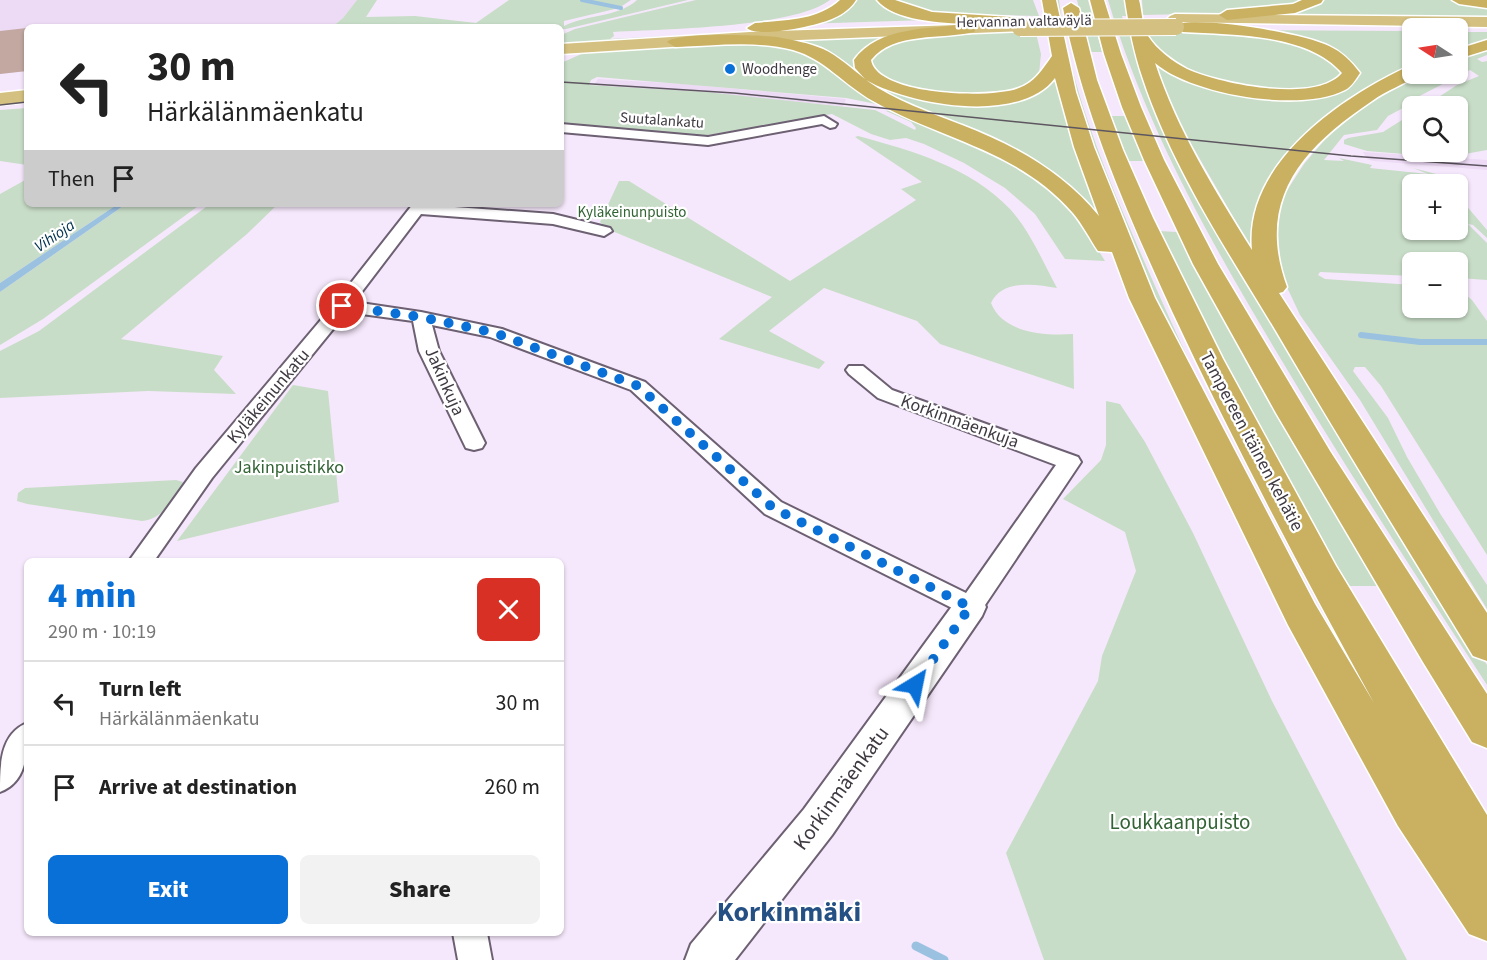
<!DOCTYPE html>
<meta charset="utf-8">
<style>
:root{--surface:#fff;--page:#f2f2f2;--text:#222;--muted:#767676;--line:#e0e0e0;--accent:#0970d8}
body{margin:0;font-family:"Source Sans 3",sans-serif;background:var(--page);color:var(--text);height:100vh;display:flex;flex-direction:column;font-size:22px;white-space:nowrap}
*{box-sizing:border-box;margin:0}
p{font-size:20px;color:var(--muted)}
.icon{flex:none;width:33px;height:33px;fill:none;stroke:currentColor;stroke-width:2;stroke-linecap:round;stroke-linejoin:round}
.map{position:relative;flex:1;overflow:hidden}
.drawer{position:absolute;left:24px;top:558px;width:540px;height:378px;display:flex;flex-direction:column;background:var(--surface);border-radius:9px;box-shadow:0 2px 4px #0004}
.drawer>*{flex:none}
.hud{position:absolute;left:24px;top:24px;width:540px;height:183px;border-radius:9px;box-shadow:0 2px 4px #0004;background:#fff;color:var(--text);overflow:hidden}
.needle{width:39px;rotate:282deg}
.buttons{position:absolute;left:1402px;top:18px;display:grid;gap:12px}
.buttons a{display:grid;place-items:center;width:66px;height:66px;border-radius:9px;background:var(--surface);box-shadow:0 2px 4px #0004;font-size:30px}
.pin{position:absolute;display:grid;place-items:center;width:51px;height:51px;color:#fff;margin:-26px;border:3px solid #fff;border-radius:50%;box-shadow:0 2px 6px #0007}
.me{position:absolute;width:66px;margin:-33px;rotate:35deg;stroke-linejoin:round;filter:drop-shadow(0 0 4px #0008)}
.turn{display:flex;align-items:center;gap:21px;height:126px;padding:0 24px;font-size:27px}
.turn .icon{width:78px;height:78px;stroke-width:2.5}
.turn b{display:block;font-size:42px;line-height:51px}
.then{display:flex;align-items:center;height:57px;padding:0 24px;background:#0003;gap:12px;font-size:22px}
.round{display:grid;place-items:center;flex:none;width:63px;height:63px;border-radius:9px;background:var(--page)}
.head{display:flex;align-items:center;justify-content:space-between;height:102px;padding:0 24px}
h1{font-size:36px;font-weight:800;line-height:45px;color:var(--accent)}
.button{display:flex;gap:12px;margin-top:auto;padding:12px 24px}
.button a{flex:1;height:69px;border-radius:9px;background:var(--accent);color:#fff;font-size:24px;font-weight:800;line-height:69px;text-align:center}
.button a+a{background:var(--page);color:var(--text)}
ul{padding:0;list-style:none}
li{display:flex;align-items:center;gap:18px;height:84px;padding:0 24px;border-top:2px solid var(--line)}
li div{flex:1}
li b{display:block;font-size:22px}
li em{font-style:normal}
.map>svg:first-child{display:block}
</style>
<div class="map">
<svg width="1487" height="960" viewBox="0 0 1487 960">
<rect width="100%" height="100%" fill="#f6e8fc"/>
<!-- built -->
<path fill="#eddaf5" d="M0,0H357L343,18L332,27H27V71L0,74Z
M598,79L684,84L846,99L843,106L594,85Z
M1363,152L1487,160V170L1373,161L1367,159Z"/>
<!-- green -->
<path fill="#c8ddc7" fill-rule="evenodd" d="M357,0H377L366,17L415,16L476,23L509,0H631L619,8L564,21V26C587,14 617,18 637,0H688L566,29L332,27L343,18Z
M696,0H830C793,28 663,29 613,32L614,36L610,39L803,29L1013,24L745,43L799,49L978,143L1046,185L1077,216L1105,261L1065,259L1035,214L1005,188L964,163L924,144L906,138L890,140L871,134L832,114L702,136L561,123V63L586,52L561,54V35L575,29ZM597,77L846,98L876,104L890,110L886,111L911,122L916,128L915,130L875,110L706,92L589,85L591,80Z
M852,0H879L958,19L802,24Z
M890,0H1033L1039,16L937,14Z
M1054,0H1059C1068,73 1094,143 1122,210C1148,271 1175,331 1203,391L1174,351L1074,96Z
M1077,0H1088L1102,52H1089Z
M1108,0H1127L1128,16H1122L1124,24L1131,32L1136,51L1370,479L1487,665V685C1415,574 1343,464 1276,351C1209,239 1145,125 1108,0Z
M1142,0H1311L1238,13L1143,15Z
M1325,0H1451L1487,5V20L1262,15L1309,8Z
M1249,30L1413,31V68L1283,162L1262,267L1167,102L1148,55L1248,93L1350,85L1358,79L1357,71L1351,62Z
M1211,31L1296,42L1338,62L1343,76L1326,87L1286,91L1230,86L1173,65L1148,39L1147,32Z
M1458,32H1487V43L1458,52Z
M913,33C894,38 871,40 857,56V69L957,102L1047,85L1055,78C1068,130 1084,178 1106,227L1084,202L783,41Z
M959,33H1036L1041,54L1039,74C1011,107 937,96 900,86C891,83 883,77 875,73L870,59C893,35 928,37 959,33Z
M1487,49V55L1477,59L1482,62L1487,61V150L1465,154L1467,156L1453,158L1367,151L1344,144V140L1348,138L1383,132L1413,113V152H1458V106H1425L1457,85L1479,76L1470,70L1406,103L1403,108L1388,116L1377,130L1344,135L1324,160L1344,161L1339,158L1372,165L1370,168L1428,174L1413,168L1440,175L1449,184H1413V230H1458V196L1487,230V238L1473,225L1468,224L1487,243V280L1458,278V262H1413V276L1320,272L1318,275L1325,279L1413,285V308H1458L1459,289L1472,300L1487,321V555L1381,386L1365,367H1355L1353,371L1388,418L1407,457L1441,515L1487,585V609L1360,400L1300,315L1278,268L1273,240L1284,195L1304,164L1328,136L1356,111L1384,92L1410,79L1423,74H1458V58Z
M27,108V165L0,161V110Z
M1110,116H1125L1145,161H1129Z
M858,136C913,151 970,167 1010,209C1030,231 1043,262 1057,288C1035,284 1002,279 991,303C1003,333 1044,336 1073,334L1074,389L940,344L917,321L824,288L769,331L825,362L819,369L719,339L772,297L612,231L600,222L619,181H629L790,281L916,200L901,189L922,182L855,137Z
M27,179V204H118L0,283V194Z
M126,204H201L43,319L0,345V292Z
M210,204H278L247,234L121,339L223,356L214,370L236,394L148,391L0,398V351L39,331Z
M1159,231L1177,232L1256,380L1377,586H1348L1226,364Z
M293,385L328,391L339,502L177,541Z
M1106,401L1120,404L1145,442L1193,533L1272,701L1407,960H1044L1006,853L1098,681L1102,656L1136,571L1125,532L1063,499L1101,460L1106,445Z
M176,480L183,482L181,487C170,503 162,519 142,521L27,504L17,501L18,493L25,488Z"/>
<!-- water -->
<path fill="#9ac1e0" d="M118,204H126L0,292V283Z"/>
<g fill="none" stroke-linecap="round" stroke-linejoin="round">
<!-- stream-far2 -->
<path stroke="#9ac1e0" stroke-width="4" d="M582,0L621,8"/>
<!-- stream-far1 -->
<path stroke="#9ac1e0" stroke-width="6" d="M1361,335L1420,342H1487"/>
<!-- stream -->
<path stroke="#9ac1e0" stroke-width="9" d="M916,946L944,960"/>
</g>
<!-- building -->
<path fill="#c2a8a1" d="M27,28V71L0,74V31Z"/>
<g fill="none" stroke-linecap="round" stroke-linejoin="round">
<!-- minor casing -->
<g stroke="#6c6072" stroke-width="4">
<path id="minor" d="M824,116L837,124L835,127L830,128L822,124L708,145L561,132V124L708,137Z
M413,204L553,214L610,228L612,231L604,236L553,224L421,214L354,302L421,312L502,329L645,382L781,502L966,593L1056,465L878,398L849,374L846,370L849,366H863L892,390L1078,457L1081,462L979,614L970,617L765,514L631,390L490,337L432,325L439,351L485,443L482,448L474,450L466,448L419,351L413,321L347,312L212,478L154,561H129L196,468L336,302Z
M27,723C27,749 29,781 0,792C0,765 0,734 27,723Z
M453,933H487L492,960H458Z"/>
</g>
<!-- tertiary casing -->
<g stroke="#6c6072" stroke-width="4">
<path id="tertiary" d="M970,594L982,598L986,607L982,616L832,835L735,960H685L691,944L804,809L958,598Z"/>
</g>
<!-- trunk casing -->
<g stroke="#fff" stroke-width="3">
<path id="trunk" d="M1175,14L1487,17V27L1170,22L1167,19L1170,16Z
M1020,23L1026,25L1028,28L1026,31L750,42L561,54V44L750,32Z
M27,90V102L0,105V93Z"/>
</g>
<!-- motorway casing -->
<g stroke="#fff" stroke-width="3">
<path id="motorway" d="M840,0H856C851,8 843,14 834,18C821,25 757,39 747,28L755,23C785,20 817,21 840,0Z
M877,0H895L932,12L1025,18L1027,21L1025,24L1019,26L968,24L976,29L974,32C942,40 894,31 871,60C877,96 992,99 1019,88C1035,82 1042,70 1052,56L1042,0H1056L1076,92L1094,147L1155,298L1315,604L1374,703C1303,574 1234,444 1172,311C1127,212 1084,115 1063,8L1071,3L1079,8L1097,80L1123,150L1153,218L1223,359L1336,566L1487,815V941L1469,934L1398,826L1288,625L1129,298L1112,252L1098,251C1090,239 1083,225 1073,213C1017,149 942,140 873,101C844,85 825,59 793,50C755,40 714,46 675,47L667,42C675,32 761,35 777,37C793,40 809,43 823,49C838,56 851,68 865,79L855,68L854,60C878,26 930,29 968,24C942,23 894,21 877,0ZM1055,78L1074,147L1099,216C1063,172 1014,145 962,125C929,112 895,101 866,80C910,105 1020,125 1055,78Z
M1090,0H1104L1121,54L1141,107L1164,160L1218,264L1330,451L1487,694V748L1472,742L1423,662L1276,413L1193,264L1144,160L1122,107L1104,54Z
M1125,0H1139C1142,11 1142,27 1148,36C1156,49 1173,62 1187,69C1220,84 1316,104 1342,73C1308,33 1232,35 1183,32L1175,27L1177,24C1205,17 1302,33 1329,46C1342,52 1351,61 1360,73C1356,79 1351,87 1345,90C1301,113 1192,95 1155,63C1177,130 1215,191 1252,250C1244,164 1339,99 1407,67L1413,66V74H1420C1405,84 1387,90 1372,101C1302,148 1255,200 1287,287L1283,292L1279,293L1487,613V661L1473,656C1407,548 1340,440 1276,331C1227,250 1173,169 1143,79C1134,53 1129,27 1125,0Z
M1302,0H1323L1321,3L1295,13L1227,20L1219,15L1227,10L1293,4Z
M1452,0H1487V8L1459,4Z
M1487,40V50L1458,59V49Z"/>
</g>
<!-- minor -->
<use href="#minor" fill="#fff" fill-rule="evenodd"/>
<!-- tertiary -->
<use href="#tertiary" fill="#fff" fill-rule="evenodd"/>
<!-- trunk -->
<use href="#trunk" fill="#d4c080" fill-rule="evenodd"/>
<!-- motorway -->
<use href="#motorway" fill="#c9b161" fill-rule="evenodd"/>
<!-- tram -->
<path stroke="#5d5660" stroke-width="1.5" d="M561,82L734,93L1351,156L1487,166
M0,105L27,102"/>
<!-- trunk-bridge casing -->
<g stroke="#fff" stroke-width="18" stroke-linecap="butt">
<path id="trunk-bridge" d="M1020,28L1176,27"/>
</g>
<!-- trunk-bridge -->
<use href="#trunk-bridge" stroke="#d4c080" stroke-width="16"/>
</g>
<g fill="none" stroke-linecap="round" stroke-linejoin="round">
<!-- route -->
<path stroke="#0970d8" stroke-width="10" stroke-dasharray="0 18" d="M342,306L421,317L495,333L638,386L773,508L970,607L915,685"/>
</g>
<!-- markers -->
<circle fill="#0970d8" stroke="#fff" stroke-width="2" cx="730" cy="69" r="6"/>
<g text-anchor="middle" stroke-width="4.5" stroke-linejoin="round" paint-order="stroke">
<!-- far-street labels -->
<g font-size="15" fill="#3f3941" stroke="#fff">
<text transform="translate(1024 21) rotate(-1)" y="5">Hervannan valtaväylä</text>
<text transform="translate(662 120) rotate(4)" y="5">Suutalankatu</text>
</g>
<!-- far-poi labels -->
<g font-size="15" fill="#3f3941" stroke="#fff" text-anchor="start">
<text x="742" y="74">Woodhenge</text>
</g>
<!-- far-park labels -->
<g font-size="15" fill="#326334" stroke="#fff">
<text x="632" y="217">Kyläkeinunpuisto</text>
</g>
<!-- far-water labels -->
<g font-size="16" font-style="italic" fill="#00314f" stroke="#fff">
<text transform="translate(54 235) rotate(-34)" y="6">Vihioja</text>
</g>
<!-- street labels -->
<g font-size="18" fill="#3f3941" stroke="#fff">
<text transform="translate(445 381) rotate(66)" y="6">Jakinkuja</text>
<text transform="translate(268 396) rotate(-50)" y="6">Kyläkeinunkatu</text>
<text transform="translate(960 421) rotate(20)" y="6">Korkinmäenkuja</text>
<text transform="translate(1252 441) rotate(62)" y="6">Tampereen itäinen kehätie</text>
</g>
<!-- park labels -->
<g font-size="18" fill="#326334" stroke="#fff">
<text x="289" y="473">Jakinpuistikko</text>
</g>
<!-- near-street labels -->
<g font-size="21" fill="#3f3941" stroke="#fff">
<text transform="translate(841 788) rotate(-54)" y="7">Korkinmäenkatu</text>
</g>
<!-- near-park labels -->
<g font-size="21" fill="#326334" stroke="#fff">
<text x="1180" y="829">Loukkaanpuisto</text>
</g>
<!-- near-district labels -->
<g font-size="28" font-weight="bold" fill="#255084" stroke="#fff">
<text x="789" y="921">Korkinmäki</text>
</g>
</g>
</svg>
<div class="buttons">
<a><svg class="needle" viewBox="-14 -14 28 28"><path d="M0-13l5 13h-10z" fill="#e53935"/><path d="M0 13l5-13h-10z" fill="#767676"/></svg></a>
<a><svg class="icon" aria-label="search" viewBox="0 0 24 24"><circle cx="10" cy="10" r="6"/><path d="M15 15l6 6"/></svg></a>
<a>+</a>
<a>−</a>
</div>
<div class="pin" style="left:342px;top:306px;background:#d93025"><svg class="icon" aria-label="arrive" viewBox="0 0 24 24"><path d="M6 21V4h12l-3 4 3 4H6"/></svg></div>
<svg class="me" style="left:915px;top:685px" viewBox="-20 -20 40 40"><path d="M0-17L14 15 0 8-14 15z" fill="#0970d8" stroke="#fff" stroke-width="4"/></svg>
<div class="hud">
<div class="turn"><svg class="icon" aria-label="left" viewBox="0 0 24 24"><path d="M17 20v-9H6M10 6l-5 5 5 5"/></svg><div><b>30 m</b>Härkälänmäenkatu</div></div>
<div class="then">Then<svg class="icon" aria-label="arrive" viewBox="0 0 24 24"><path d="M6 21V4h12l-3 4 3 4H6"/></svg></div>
</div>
<section class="drawer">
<div class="head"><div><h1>4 min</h1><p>290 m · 10:19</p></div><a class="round" style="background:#d93025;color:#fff"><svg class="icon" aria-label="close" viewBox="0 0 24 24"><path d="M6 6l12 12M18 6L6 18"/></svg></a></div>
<ul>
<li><svg class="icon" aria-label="left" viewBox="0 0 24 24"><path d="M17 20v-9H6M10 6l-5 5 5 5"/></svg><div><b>Turn left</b><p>Härkälänmäenkatu</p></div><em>30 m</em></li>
<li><svg class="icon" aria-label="arrive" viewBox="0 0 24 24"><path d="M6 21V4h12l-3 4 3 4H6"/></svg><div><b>Arrive at destination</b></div><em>260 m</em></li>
</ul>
<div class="button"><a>Exit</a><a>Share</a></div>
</section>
</div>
